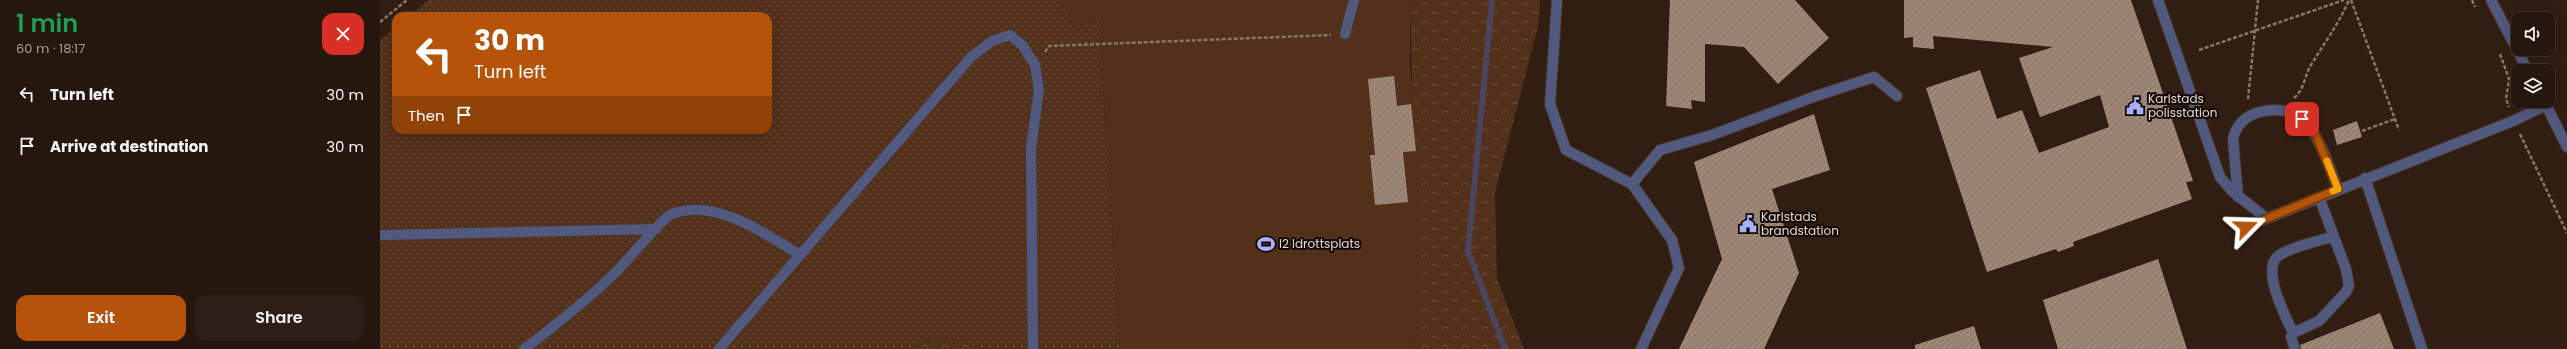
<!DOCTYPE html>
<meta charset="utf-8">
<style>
:root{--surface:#25160e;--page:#2d1f17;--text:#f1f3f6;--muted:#a39f9e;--line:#42352e;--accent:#b45309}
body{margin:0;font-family:Poppins,sans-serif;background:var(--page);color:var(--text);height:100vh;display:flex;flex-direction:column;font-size:15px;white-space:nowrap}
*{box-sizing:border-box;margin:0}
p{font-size:13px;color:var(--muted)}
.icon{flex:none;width:22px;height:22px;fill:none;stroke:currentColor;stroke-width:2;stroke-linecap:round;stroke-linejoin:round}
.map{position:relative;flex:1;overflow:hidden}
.panel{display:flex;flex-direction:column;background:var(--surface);width:380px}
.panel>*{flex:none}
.banner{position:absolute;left:12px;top:12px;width:380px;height:122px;border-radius:12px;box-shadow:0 2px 10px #0003,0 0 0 1px var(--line);background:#b45309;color:#fff;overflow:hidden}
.tools{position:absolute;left:2131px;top:12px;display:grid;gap:8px}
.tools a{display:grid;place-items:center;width:44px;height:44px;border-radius:8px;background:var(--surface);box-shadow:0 2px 10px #0003,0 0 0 1px var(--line);font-size:20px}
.pin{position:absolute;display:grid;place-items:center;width:34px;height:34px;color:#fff;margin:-17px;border-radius:8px;box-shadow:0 2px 6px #0006}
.me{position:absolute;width:44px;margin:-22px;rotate:68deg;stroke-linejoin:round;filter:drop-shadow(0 0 3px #0008)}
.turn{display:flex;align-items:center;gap:14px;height:84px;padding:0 16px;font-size:18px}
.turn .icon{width:52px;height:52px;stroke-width:2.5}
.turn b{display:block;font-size:28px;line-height:34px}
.then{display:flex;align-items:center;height:38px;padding:0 16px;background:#0003;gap:8px;font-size:15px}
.round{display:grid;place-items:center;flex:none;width:42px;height:42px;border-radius:12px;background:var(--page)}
.head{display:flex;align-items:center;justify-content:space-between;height:68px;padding:0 16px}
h1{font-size:24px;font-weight:600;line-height:30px;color:#1e9e55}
.primary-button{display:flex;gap:8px;margin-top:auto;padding:8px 16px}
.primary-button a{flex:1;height:46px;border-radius:12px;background:var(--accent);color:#fff;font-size:16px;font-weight:600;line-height:46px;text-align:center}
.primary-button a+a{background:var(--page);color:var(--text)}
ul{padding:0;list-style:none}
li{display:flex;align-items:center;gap:12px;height:52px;padding:0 16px}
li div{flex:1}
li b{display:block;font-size:15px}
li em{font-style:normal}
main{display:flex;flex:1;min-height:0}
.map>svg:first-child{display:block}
</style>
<main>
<section class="panel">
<div class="head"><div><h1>1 min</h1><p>60 m · 18:17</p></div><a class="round" style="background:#d93025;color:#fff"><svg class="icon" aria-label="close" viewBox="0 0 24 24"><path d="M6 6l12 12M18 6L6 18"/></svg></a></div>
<ul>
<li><svg class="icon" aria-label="left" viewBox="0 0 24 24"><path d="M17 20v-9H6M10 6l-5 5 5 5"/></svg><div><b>Turn left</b></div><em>30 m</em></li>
<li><svg class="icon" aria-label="arrive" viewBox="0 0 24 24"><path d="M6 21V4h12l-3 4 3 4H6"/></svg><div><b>Arrive at destination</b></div><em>30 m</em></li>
</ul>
<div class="primary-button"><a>Exit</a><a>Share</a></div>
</section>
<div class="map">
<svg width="2187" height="349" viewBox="0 0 2187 349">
<defs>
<pattern id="grass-dots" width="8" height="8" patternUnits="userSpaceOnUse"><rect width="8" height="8" fill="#533019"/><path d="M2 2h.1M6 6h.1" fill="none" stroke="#6c4d39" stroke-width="1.8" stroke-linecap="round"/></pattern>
<pattern id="forest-crowns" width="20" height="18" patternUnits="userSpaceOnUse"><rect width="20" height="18" fill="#533019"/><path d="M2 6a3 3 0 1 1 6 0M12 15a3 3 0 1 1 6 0" fill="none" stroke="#6c4d39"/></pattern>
<pattern id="building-hatch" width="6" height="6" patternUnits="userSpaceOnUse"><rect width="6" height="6" fill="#9f8778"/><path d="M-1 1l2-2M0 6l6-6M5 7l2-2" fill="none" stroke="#847267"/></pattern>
</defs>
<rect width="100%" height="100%" fill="#311e12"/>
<!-- grass -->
<path fill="url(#grass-dots)" d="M48,0H678L696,25L719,21L740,349H605L552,336L533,349H0V40L16,27V130H388V16H29Z"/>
<!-- forest -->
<path fill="url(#forest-crowns)" d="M1030,0H1160L1159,22L1115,193L1117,279L1144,349H1030L1039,337Z
M552,336L605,349H533Z"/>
<!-- park -->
<path fill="#533019" d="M678,0H1030V65L1038,152L1039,337L1030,349H740L719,21L696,26Z"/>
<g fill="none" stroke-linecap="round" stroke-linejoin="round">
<!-- stream -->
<path stroke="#4a445d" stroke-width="6" d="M1112,0L1088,251L1125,349"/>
</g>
<!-- building -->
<path fill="url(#building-hatch)" d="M1290,0H1415L1449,38L1398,84L1364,47L1325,44V102L1311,100L1312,109L1286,106Z
M1524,0H1751L1813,181L1806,182L1812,199L1693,242L1694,246L1678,252L1676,249L1607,272L1546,88L1600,70L1617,119L1642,110L1659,153L1729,127L1720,95L1660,117L1639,58L1673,47L1553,36L1554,49L1533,47V37L1524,38Z
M1014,76L1017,106L1031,104L1036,151L1023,152L1028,202L995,205L990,155H995L988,79Z
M1434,114L1450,170L1392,189L1419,273L1384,349H1299L1342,259L1314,162Z
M1977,121L1982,137L1957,145L1953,130Z
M1778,259L1807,349H1678L1663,300Z
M2000,313L2014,349H1921L1920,345Z
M1594,326L1601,349H1535V345Z"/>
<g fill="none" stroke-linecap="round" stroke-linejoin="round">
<!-- minor casing -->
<g stroke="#4a382d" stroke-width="12">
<path id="minor" d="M1177,0L1170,104L1186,150L1252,184L1292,240L1299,268L1261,349
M1778,0L1840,177L1852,191L1886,218
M2111,0L2148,71
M965,34L974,0
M2164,101L2187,147
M1985,178L2042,349
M1252,184L1280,150L1332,135L1436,96L1494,77L1517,96
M1858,197L1853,139C1856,125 1866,115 1880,112C1932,99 1943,153 1958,189
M1865,227L2133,121L2166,105
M0,235L276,229
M1913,333C1906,317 1882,272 1897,257C1907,248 1938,241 1952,237
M144,349C176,325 208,299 237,271C248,260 282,218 292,214C334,197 386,234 420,255
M339,349L591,57L612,41L630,35L643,46L655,65L659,90L651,148L653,349
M1915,349L1911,337L1913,333L1939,321L1966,292L1969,286L1966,269L1939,197"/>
</g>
<!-- path -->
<path stroke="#86766c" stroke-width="2.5" stroke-dasharray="4 2" stroke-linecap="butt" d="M1971,0L2019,130
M2092,0L2095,7
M0,22L27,0
M1819,50L1964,0
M665,52L669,46L951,35
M2120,54L2129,79L2126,99L2129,107
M1914,98C1925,89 1924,76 1931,65C1945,42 1958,25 1969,0
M1868,99L1878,0
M1982,131L2015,119
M2140,134L2187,233"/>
<!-- minor -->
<use href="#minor" stroke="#52597e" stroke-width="10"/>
</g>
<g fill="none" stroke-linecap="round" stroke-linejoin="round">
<!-- route casing -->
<g stroke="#753606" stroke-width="10">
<path id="route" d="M1866,227L1958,189L1935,133L1922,119"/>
</g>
<!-- route -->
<use href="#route" stroke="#b45309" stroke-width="7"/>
<!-- slow -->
<path stroke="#f59e0b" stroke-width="7" d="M1947,161L1958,189L1953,191"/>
</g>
<!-- icons -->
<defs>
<g id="civic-bare" transform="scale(1.38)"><path d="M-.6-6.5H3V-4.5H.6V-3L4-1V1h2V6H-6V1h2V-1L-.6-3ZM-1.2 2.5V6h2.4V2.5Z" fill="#a5b1fc" stroke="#130a06" stroke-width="2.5" paint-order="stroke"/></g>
<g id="stadium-bare" transform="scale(1.38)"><path d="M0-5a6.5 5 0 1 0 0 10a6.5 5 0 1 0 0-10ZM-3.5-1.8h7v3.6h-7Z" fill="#a5b1fc" stroke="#130a06" stroke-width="2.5" paint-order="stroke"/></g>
</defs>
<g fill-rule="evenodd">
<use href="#civic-bare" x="1755" y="106"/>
<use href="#civic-bare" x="1368" y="224"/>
<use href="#stadium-bare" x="886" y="244"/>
</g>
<g text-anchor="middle" stroke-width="4" stroke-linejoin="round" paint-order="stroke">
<!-- poi labels -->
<g font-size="12" fill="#e5d7d0" stroke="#130a06" text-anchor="start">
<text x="1768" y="103">Karlstads<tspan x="1768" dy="14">polisstation</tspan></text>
<text x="1381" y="221">Karlstads<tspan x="1381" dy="14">brandstation</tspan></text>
<text x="899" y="248">I2 Idrottsplats</text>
</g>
</g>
</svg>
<div class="tools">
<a><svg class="icon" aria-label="sound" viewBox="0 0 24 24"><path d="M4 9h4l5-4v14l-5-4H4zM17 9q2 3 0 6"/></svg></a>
<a><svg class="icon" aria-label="layers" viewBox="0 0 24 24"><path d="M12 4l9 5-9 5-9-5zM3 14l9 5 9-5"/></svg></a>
</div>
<div class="pin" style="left:1922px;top:119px;background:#d93025"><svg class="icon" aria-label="arrive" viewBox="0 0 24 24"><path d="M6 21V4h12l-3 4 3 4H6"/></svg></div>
<svg class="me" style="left:1866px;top:227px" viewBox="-20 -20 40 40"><path d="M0-17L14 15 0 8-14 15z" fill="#b45309" stroke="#fff" stroke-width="4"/></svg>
<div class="banner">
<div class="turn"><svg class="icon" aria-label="left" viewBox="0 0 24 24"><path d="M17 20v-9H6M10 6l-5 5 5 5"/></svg><div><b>30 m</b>Turn left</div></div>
<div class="then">Then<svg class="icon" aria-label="arrive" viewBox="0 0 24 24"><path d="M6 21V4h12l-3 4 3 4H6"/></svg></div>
</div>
</div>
</main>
